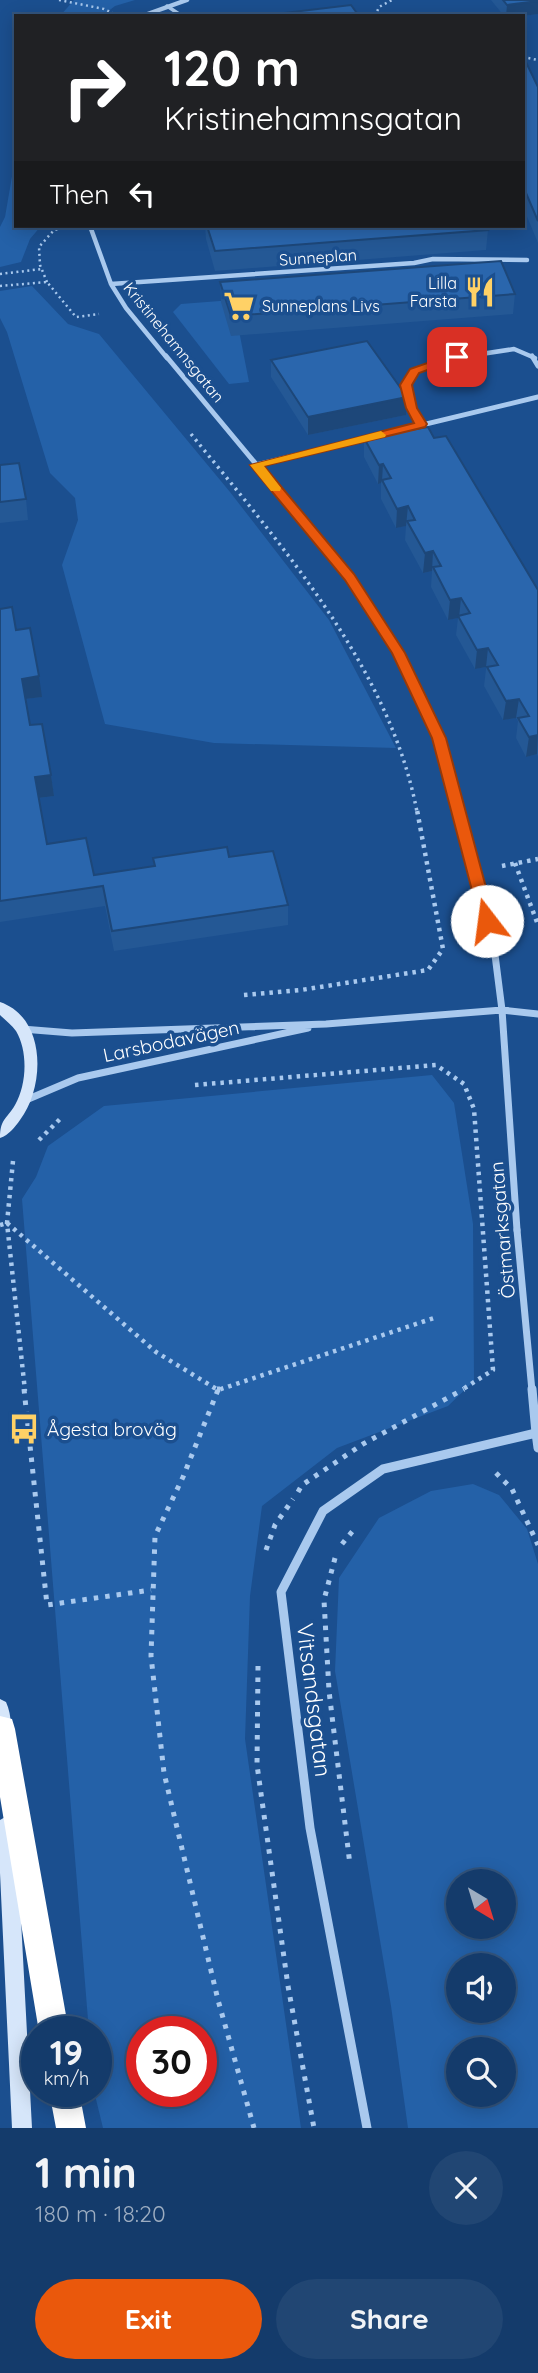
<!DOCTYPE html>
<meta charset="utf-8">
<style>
:root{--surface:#143b6b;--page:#214673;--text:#f1f3f6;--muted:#9dadc1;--line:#33557e;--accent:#ea580c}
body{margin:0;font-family:Quicksand,sans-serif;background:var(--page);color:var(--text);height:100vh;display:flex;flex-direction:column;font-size:26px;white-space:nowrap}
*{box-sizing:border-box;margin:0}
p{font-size:23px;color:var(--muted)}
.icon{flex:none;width:38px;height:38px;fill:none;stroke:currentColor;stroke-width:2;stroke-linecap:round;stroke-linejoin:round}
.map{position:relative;height:2128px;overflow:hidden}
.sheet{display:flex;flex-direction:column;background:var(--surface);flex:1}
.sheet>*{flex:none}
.banner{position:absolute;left:14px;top:14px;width:511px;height:214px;border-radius:0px;box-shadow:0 4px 18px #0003,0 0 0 2px var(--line);background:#202124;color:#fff;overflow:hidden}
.needle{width:46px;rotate:142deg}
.controls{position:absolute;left:446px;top:1869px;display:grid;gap:14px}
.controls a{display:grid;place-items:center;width:70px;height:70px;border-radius:50%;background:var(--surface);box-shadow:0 4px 18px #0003,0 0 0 2px var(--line);font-size:35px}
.speed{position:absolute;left:21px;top:2016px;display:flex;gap:14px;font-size:35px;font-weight:700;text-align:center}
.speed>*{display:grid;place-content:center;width:91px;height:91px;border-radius:50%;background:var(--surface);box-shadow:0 4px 18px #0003,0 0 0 2px var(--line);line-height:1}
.speed small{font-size:18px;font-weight:400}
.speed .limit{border:10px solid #d22;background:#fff;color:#111}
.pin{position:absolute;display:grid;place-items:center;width:60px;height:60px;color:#fff;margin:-30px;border-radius:14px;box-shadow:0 4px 10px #0006}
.me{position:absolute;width:77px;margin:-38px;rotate:345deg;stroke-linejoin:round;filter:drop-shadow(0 0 5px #0008)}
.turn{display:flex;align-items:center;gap:24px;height:147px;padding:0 35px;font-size:32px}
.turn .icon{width:91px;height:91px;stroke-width:2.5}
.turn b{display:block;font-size:49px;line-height:60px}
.then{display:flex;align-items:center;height:66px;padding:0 35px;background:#0003;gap:14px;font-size:26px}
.round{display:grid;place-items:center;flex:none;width:74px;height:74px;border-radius:37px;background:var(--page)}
.summary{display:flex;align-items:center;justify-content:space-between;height:119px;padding:0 35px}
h1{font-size:42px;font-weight:800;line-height:52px}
.action{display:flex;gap:14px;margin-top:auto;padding:14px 35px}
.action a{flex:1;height:80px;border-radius:42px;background:var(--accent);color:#fff;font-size:28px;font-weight:800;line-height:80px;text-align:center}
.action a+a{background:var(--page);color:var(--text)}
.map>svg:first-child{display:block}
</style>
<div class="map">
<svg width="538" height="2128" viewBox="0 0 538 2128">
<rect width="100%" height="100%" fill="#1b4f8f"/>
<!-- green -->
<path fill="#2461a8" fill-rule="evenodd" d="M74,0H135L115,6L102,16H60Z
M16,153V226H41L30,239L21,262L0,267V227L5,217Z
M32,286L68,324L99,334L230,492L329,620L396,748L214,743L105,724L62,565L78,520L75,498L50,473L7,332L0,318V291Z
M233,300L249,382L229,384L173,312L181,304Z
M432,1075L454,1103L473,1224L474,1381L448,1406L337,1448L262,1506L250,1596L245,1739L301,2128H103L94,2091L96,2032H89L22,1199L36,1177L48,1146L104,1106ZM142,2032H201V2091H142Z
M473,1484L499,1495L527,1529L538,1564V2128H408L391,2006L335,1671L339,1578L379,1518L431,1491ZM504,1881V1927H458V1881ZM504,1965V2011H458V1965ZM504,2049V2095H458V2049Z"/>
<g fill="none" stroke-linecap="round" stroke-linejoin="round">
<!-- path-far3 -->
<path stroke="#a9c9ee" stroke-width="2.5" stroke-dasharray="2 3.5" stroke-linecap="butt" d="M59,0L104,9L117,15
M375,16L379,7L392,0
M523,57L538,60
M0,274L42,269
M47,282L40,265L39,247L54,230L64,228
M0,286L47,282L76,317L99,314"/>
<!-- path-far2 -->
<path stroke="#a9c9ee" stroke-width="3.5" stroke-dasharray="2.5 4.5" stroke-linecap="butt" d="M191,434C281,545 390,668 417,812"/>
<!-- path-far1 -->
<path stroke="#a9c9ee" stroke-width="4.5" stroke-dasharray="3.5 5" stroke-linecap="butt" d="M515,863L538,925
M502,866L538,859
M244,995L301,990L428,970L443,949L417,810
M195,1085L436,1065L464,1084L474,1109L493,1370L460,1391
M39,1140L62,1117
M13,1161L7,1223L25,1391
M7,1223L156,1352L218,1390L437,1317
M0,1225L7,1223"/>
<!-- path -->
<path stroke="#a9c9ee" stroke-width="5" stroke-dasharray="4.5 7" stroke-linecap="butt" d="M24,1389L47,1605L151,1590
M217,1389H220
M218,1390L183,1477L155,1536L151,1656L164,1773L218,2000L254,2128
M496,1473L512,1489L538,1545
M298,1492L302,1485L363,1444L464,1389
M342,1544L356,1527
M266,1550L275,1525L293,1499
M335,1558L324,1600L329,1691L350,1865
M258,1666L257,1765L288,1986L314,2128"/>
<!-- service -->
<path stroke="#a9c9ee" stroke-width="3.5" d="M167,6L182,16"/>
<!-- minor-far3 -->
<path stroke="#a9c9ee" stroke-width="4.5" d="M142,16L187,0
M90,226L111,284L126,308L167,358
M111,284L414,263L433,259L527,260
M455,358L514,349L535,358"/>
<!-- minor-far2 -->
<path stroke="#a9c9ee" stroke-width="5" d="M166,356L350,577L398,653L439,738L459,812
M532,356L538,366
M421,424L412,408L406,385L414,371L465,356
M256,465L538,397"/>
<!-- minor-far1 -->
<path stroke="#a9c9ee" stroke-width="7" d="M458,810L494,947L502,1010L517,1230
M22,1029L72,1033L326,1024L502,1010L538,1014
M26,1100L78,1078L308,1028"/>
<!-- minor -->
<path stroke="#a9c9ee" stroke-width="9" d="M367,2128L310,1828L281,1592L323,1511L383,1469L536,1433L538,1448"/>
<!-- secondary -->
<path fill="#d6e6fa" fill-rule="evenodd" d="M0,1002C47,1018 45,1087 20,1120C15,1127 9,1135 0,1138C0,1119 6,1120 15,1105C27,1084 28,1051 16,1031C12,1025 5,1020 0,1015Z
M0,1699L6,1702C11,1713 13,1730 8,1741L2,1744L0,1743Z
M7,1816L14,1818L16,1825L32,2128H12L0,1873V1820Z"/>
<!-- motorway -->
<path fill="#fff" fill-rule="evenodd" d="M0,1716L12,1719L15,1729L69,2032H39L0,1797Z
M49,2091H79L86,2128H56Z"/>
<!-- minor-bridge-far1 -->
<path stroke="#a9c9ee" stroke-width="7" d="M517,1230L532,1391"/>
<!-- minor-bridge -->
<path stroke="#a9c9ee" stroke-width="9" d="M532,1389L536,1433"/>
</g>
<!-- wall -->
<path fill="#245895" d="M491,0H538V14L523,16H504Z
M523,56L538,87V243L523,207Z
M205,226H486L488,230L486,250L215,271L206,239Z
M220,282L515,294L513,314L231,336L221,302Z
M271,360L406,415L308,435L271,377Z
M364,438H434L538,590V757L537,754L526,757L516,738L518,721L516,718L503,720L484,686L486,669V667L475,669L456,635L458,618L448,620L431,587L432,571L423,573L405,540L406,526L396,528L381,499V483L378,484L364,457Z
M0,465L26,499L28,520L0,523Z
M0,609L16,630L42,697L25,699L30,725L51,775L54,796L39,798L47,844L94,875L154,866L153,858L229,857L288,905V925L114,951L105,906L0,922Z"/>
<!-- shaded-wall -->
<path fill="#1d4779" d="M538,1V14L523,16H506L507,5Z
M407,397L406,415L308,435V417Z
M383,464L382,481V480L381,483L378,484L379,465Z
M408,506L406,526L396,528L397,509Z
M433,551L432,571L423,573L425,553Z
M461,598L459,618L458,616V618L448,620L450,600Z
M488,648L486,667L475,669L477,650Z
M39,676L42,697L25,699L22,679Z
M519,699L516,718L503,720L506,701Z
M538,735L537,754L526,757L529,737Z
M51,775L54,796L38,798L35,777Z"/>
<!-- building -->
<path fill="#2a66ad" stroke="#1d4779" stroke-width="2" d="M503,0H538V1L507,5Z
M351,5L359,16H286L284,13Z
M523,56L538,87V221L523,186Z
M207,226H486L488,230L215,251Z
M501,261L515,294L231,316L220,282Z
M367,341L407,397L308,417L271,360Z
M428,427L434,438L446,436L538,590V735L529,737L518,718L529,716L519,699L506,701L487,667L498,665L488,648L477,650L458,616L470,613L461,598L450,600L433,567L441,566L433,551L425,553L407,521L415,520L408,506L397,509L382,480L391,478L383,464L379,465L364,438Z
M19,463L26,499L0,502V465Z
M12,607L16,630L30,628L39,676L22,679L30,725L42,724L51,775L35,777L47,844L86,838L94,875L155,866L153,858L227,847L229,857L273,851L288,905L112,931L103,886L0,901V609Z"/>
<!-- route -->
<path fill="#ea580c" stroke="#983908" stroke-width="2" d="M453,354L463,357L419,373L412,385L417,408L427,424L425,427L264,466L354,574L405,653L446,738L495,921L487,927L480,921L432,738L392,653L345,580L250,465L414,423L406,408L400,385L410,369Z"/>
<!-- slow -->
<path fill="#f59e0b" d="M381,431L386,435L385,437L264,466L281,488L280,491H271L250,465Z"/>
<!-- icons -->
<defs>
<g id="restaurant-bare" transform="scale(2.415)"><path d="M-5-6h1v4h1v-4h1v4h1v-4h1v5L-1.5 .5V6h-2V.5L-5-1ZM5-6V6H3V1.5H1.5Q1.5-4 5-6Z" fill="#ffd166" stroke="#1b4f8f" stroke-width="2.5" paint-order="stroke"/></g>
<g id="supermarket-bare" transform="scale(2.415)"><path d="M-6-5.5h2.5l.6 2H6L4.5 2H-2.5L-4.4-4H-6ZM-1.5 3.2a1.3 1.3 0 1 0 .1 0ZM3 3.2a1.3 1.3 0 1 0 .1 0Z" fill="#ffd166" stroke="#1b4f8f" stroke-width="2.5" paint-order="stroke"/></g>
<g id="bus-bare" transform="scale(2.415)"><path d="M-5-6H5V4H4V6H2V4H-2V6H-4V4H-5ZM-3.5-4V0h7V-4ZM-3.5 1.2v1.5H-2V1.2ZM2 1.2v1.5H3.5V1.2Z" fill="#ffd166" stroke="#1b4f8f" stroke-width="2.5" paint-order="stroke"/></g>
</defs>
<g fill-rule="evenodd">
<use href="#restaurant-bare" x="480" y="292"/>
<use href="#supermarket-bare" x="239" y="306"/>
<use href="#bus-bare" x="24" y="1429"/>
</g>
<g text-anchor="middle" stroke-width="7" stroke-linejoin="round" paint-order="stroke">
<!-- far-street labels -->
<g font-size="16" fill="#fff" stroke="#1b4f8f">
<text transform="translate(318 257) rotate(-4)" y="6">Sunneplan</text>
<text transform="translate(174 342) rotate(51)" y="6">Kristinehamnsgatan</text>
</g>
<!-- far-poi labels -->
<g font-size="16" fill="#fff" stroke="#1b4f8f" text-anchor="end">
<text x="457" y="289">Lilla<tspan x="457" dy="18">Farsta</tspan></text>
<text x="262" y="312" text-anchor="start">Sunneplans Livs</text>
</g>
<!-- street labels -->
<g font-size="19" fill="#fff" stroke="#1b4f8f">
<text transform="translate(171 1041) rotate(-12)" y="7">Larsbodavägen</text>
<text transform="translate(502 1230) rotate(-95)" y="7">Östmarksgatan</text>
</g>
<!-- poi labels -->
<g font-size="19" fill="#fff" stroke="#1b4f8f" text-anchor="start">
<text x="47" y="1436">Ågesta broväg</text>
</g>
<!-- near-street labels -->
<g font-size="23" fill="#fff" stroke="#1b4f8f">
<text transform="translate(314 1700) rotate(83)" y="8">Vitsandsgatan</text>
</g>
</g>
</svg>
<div class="controls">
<a><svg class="needle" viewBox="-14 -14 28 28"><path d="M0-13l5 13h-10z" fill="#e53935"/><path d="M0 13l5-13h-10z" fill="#9dadc1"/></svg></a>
<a><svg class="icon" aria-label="sound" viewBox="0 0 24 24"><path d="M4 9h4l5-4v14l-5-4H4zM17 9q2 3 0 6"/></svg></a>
<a><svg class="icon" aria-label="search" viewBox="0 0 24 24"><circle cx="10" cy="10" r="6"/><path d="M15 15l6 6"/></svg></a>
</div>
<div class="speed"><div>19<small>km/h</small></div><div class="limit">30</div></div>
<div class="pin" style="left:457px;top:357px;background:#d93025"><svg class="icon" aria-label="arrive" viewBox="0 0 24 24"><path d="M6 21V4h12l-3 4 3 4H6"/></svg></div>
<svg class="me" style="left:487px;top:921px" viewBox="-20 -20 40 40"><circle r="19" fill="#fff"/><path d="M0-13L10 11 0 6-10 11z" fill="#ea580c"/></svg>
<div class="banner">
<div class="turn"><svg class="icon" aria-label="right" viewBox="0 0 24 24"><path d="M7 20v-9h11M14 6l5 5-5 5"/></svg><div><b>120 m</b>Kristinehamnsgatan</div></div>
<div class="then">Then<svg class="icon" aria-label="left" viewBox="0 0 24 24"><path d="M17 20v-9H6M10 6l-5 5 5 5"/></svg></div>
</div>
</div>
<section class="sheet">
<div class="summary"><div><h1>1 min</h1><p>180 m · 18:20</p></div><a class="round"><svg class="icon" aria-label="close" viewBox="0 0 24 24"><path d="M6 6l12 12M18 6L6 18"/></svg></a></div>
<div class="action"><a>Exit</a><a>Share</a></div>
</section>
